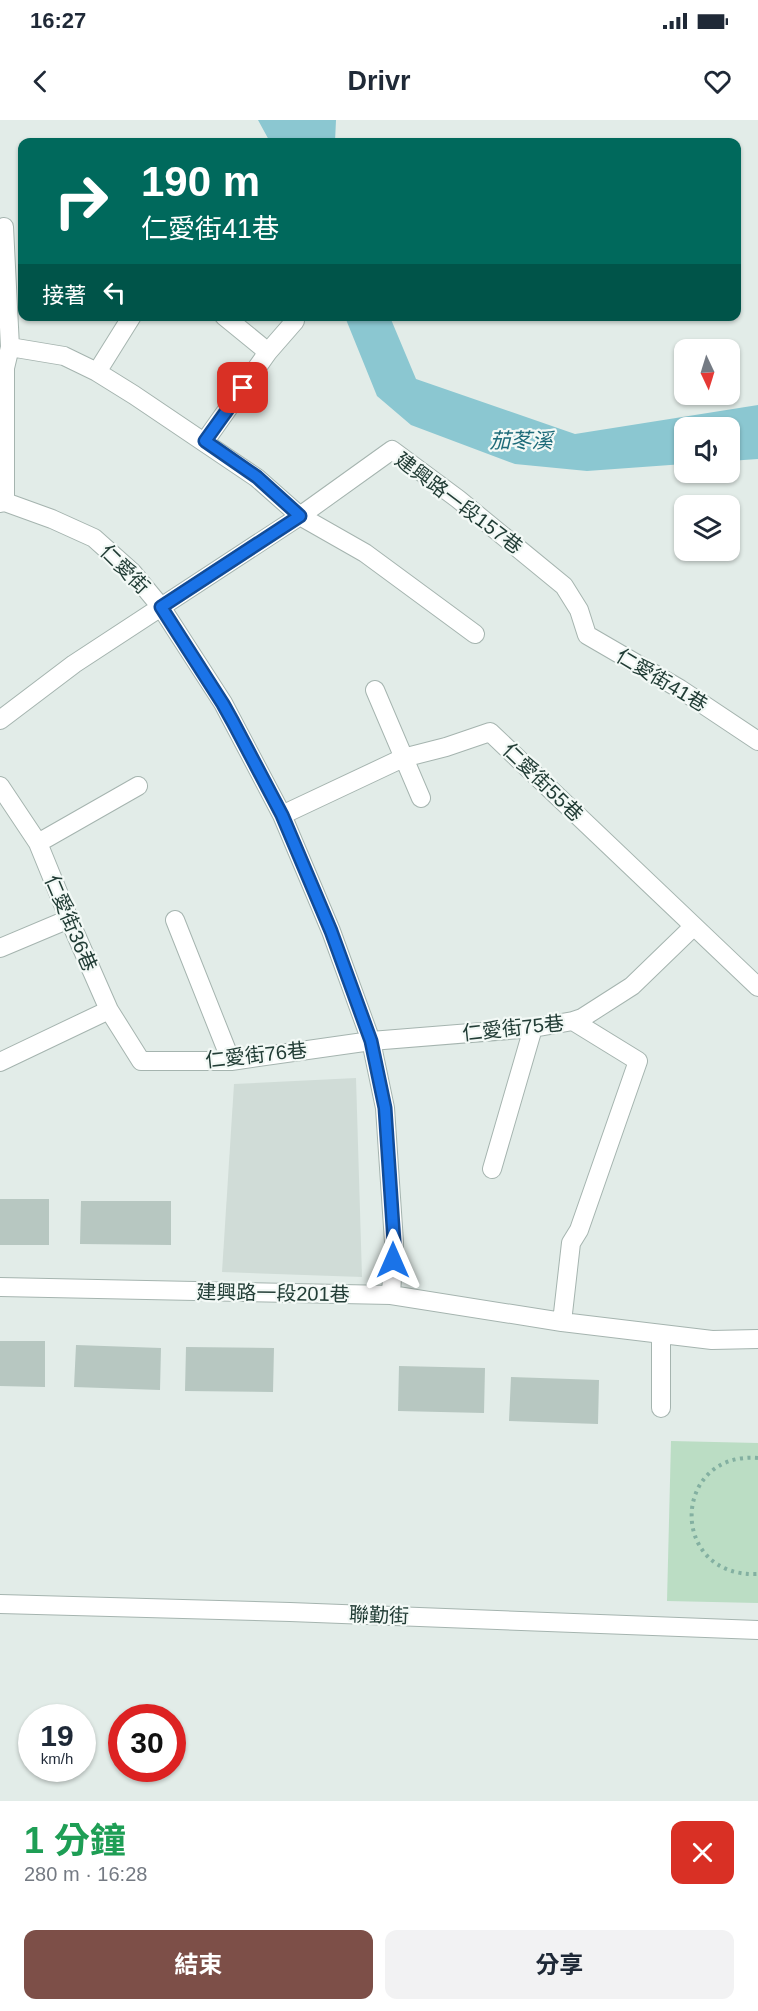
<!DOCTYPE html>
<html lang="zh-TW">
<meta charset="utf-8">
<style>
:root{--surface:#fff;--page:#f2f2f3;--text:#1f2937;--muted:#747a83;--accent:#7d4f48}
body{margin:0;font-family:Arial,"Noto Sans TC",sans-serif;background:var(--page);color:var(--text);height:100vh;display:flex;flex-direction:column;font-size:22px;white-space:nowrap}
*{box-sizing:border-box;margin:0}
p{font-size:20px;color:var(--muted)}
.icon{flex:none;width:33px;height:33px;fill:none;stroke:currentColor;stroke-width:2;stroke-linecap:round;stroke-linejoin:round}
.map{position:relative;height:1681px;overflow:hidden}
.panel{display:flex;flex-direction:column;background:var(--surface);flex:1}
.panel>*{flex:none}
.banner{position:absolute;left:18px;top:18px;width:723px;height:183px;border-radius:12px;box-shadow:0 2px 4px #0004;background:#00695c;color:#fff;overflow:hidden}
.needle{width:39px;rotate:176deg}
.buttons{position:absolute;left:674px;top:219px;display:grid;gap:12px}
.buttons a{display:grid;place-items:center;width:66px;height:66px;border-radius:12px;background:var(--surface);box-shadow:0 2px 4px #0004;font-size:30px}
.speed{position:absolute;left:18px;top:1584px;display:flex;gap:12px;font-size:30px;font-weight:700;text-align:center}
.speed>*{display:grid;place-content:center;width:78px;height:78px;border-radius:50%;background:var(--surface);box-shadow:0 2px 4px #0004;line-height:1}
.speed small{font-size:15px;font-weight:400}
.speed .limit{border:9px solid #d22;background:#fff;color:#111}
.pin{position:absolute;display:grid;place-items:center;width:51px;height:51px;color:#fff;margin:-26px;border-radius:12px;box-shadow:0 3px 9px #0006}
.me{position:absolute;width:66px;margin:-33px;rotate:0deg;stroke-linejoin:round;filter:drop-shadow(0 0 4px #0008)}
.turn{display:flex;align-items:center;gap:21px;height:126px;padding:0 24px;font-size:27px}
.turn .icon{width:78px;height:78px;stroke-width:2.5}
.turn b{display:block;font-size:42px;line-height:51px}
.then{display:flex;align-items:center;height:57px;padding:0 24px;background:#0003;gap:12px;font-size:22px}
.round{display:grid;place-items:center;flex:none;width:63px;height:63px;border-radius:12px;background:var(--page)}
.summary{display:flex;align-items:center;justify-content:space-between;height:102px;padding:0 24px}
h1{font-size:36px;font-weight:700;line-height:45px;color:#1e9e55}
.action{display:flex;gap:12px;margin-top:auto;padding:12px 24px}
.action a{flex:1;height:69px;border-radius:12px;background:var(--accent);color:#fff;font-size:24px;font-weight:700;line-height:69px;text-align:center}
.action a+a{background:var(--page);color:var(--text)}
.status{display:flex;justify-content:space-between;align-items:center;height:42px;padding:0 30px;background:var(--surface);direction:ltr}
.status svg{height:16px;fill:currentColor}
header{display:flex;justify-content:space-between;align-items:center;height:78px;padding:0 24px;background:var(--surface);font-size:27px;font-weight:700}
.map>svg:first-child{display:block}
</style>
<div class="status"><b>16:27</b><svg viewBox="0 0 49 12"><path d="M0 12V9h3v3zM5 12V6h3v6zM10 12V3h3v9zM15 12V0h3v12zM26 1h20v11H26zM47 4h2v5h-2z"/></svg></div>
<header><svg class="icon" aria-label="back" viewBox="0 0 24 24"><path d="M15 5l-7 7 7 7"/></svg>Drivr<svg class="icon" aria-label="heart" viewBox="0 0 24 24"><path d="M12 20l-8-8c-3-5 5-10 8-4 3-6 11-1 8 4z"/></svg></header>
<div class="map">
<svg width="758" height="1681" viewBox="0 0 758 1681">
<rect width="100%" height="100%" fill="#e2ece8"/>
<!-- built -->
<path fill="#d0dcd7" d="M356,958L362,1157L222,1152L234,964Z"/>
<!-- green -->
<path fill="#bbddc4" d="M671,1321L758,1323V1483L667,1481Z"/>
<!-- water -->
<path fill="#8bc7d1" d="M258,0H336L335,22H270Z
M345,197H390L416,259L575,314L758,285V339L729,341V308H684V344L587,351L515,344L411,305L377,276Z"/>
<!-- building -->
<path fill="#b7c7c1" d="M0,1079H49V1125H0Z
M81,1081H171V1125L80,1124Z
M0,1221H45V1267L0,1266Z
M76,1225L161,1228L160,1270L74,1267Z
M186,1227L274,1228L273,1272L185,1271Z
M399,1246L485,1248L484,1293L398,1291Z
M511,1257L599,1260L598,1304L509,1301Z"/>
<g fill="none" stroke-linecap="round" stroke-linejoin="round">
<!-- minor casing -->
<g stroke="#a5b4af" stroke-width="20">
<path id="minor" d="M4,107L10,227L5,248V382
M224,196L268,232
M10,227L64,236L97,252L134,275L257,358L300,396L365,433L475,514
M97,252L132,196
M205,321L268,232L295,201
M0,383L5,382L52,399L94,418L132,452L161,487L223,583L282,695L331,811L371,921L385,988L394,1122L391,1175
M375,570L421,678
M0,600L74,544L300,396L392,330L458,379L564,466L579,490L587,515L680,569L758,621
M0,666L38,723L69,799L109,890L141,941H231L371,921L533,908L573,901L582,898L632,866L694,806
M282,695L403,638L446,627L490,612L758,867
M38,723L138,666
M175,800L231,941
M0,828L69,799
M0,942L109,890
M492,1049L533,908
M0,1167L391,1175L562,1202L712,1220L758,1219
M562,1202L571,1123L579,1110L638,941L573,901
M661,1288V1214
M0,1484L290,1492L758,1510"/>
</g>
<!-- path -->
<path stroke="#83b0a1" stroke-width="4" stroke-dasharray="3 4.5" stroke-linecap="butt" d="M758,1338C671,1331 668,1458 758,1454"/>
<!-- minor -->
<use href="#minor" stroke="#fff" stroke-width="18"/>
</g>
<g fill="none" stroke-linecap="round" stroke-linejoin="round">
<!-- route casing -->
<g stroke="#114b97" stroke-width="15">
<path id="route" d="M243,268L205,321L257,357L300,396L161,487L223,584L233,602L282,695L331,811L371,921L385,988L394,1122L393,1140"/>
</g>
<!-- route -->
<use href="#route" stroke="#1a73e8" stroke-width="10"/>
</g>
<g text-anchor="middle" stroke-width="4.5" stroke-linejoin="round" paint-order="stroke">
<!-- street labels -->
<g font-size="20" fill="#223d36" stroke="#f3f9f6">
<text transform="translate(459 383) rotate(37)" y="7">建興路一段157巷</text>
<text transform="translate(125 449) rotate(45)" y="7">仁愛街</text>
<text transform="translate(662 560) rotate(31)" y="7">仁愛街41巷</text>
<text transform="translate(543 662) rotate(44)" y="7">仁愛街55巷</text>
<text transform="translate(71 803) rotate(67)" y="7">仁愛街36巷</text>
<text transform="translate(513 908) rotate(-6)" y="7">仁愛街75巷</text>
<text transform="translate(256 935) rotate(-6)" y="7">仁愛街76巷</text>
<text transform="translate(273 1173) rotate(1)" y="7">建興路一段201巷</text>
<text transform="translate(379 1495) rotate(2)" y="7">聯勤街</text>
</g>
<!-- water labels -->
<g font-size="21" font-style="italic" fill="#1d6b79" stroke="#f3f9f6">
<text x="521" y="328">茄苳溪</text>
</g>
</g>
</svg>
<div class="buttons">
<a><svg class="needle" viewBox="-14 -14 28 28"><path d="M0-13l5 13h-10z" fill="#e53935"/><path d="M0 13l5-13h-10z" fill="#747a83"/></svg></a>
<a><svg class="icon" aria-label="sound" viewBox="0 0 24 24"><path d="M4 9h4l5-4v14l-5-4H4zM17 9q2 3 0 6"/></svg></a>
<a><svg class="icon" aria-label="layers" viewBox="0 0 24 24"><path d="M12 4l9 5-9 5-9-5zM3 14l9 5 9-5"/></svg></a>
</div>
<div class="speed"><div>19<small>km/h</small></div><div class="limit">30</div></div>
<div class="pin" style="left:243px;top:268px;background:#d93025"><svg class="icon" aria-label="arrive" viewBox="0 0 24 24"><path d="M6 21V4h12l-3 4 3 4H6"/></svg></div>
<svg class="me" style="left:393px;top:1140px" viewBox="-20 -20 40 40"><path d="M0-17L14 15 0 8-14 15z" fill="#1a73e8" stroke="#fff" stroke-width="4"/></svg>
<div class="banner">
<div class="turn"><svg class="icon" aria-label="right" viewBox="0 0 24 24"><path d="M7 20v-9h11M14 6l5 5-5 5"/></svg><div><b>190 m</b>仁愛街41巷</div></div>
<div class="then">接著<svg class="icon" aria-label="left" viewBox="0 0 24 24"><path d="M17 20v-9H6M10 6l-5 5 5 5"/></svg></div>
</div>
</div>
<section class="panel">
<div class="summary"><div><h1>1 分鐘</h1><p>280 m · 16:28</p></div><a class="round" style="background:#d93025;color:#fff"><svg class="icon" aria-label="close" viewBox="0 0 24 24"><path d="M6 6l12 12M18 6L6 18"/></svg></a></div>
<div class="action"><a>結束</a><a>分享</a></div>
</section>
